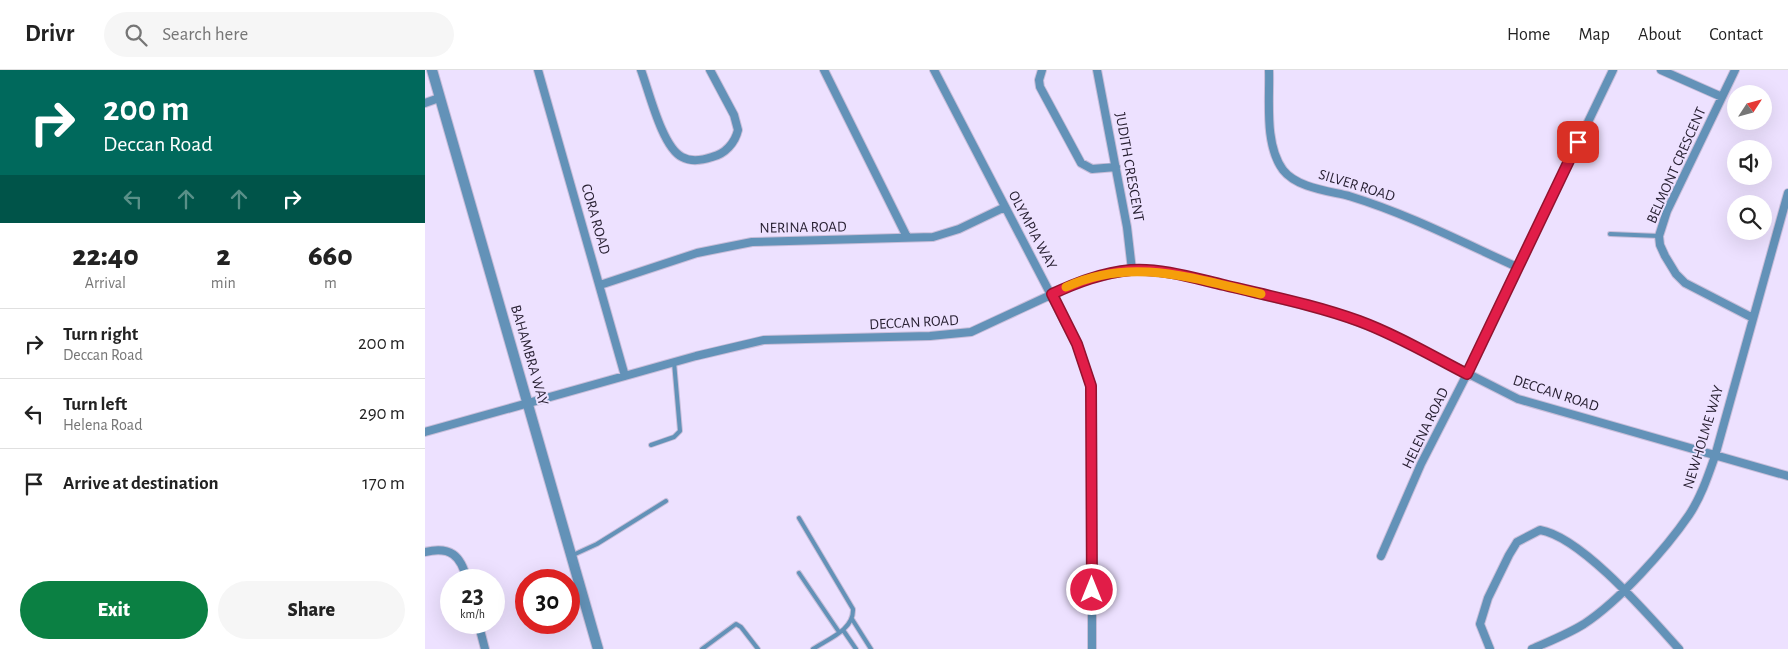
<!DOCTYPE html>
<style>
:root{--surface:#fff;--page:#f6f6f6;--text:#222;--muted:#767676;--line:#e0e0e0;--accent:#0b8043}
body{margin:0;font-family:"Alegreya Sans",sans-serif;background:var(--page);color:var(--text);height:100vh;display:flex;flex-direction:column;font-size:19px;white-space:nowrap}
*{box-sizing:border-box;margin:0}
p{font-size:16px;color:var(--muted)}
.icon{flex:none;width:28px;height:28px;fill:none;stroke:currentColor;stroke-width:2;stroke-linecap:round;stroke-linejoin:round}
.map{position:relative;flex:1;overflow:hidden}
.drawer{display:flex;flex-direction:column;background:var(--surface);width:425px}
.drawer>*{flex:none}
.top-card{background:#00695c;color:#fff;overflow:hidden}
.needle{width:32px;rotate:54deg}
.controls{position:absolute;left:1302px;top:15px;display:grid;gap:10px}
.controls a{display:grid;place-items:center;width:45px;height:45px;border-radius:50%;background:var(--surface);box-shadow:0 5px 20px #0002;font-size:25px}
.speed{position:absolute;left:15px;top:499px;display:flex;gap:10px;font-size:25px;font-weight:700;text-align:center}
.speed>*{display:grid;place-content:center;width:65px;height:65px;border-radius:50%;background:var(--surface);box-shadow:0 5px 20px #0002;line-height:1}
.speed small{font-size:12px;font-weight:400}
.speed .limit{border:8px solid #d22;background:#fff;color:#111}
.pin{position:absolute;display:grid;place-items:center;width:42px;height:42px;color:#fff;margin:-21px;border-radius:10px;box-shadow:0 2px 8px #0006}
.me{position:absolute;width:55px;margin:-28px;rotate:0deg;stroke-linejoin:round;filter:drop-shadow(0 0 4px #0008)}
.turn{display:flex;align-items:center;gap:18px;height:105px;padding:0 20px;font-size:22px}
.turn .icon{width:65px;height:65px;stroke-width:2.5}
.turn b{display:block;font-size:35px;line-height:42px}
.lanes{display:flex;align-items:center;height:48px;padding:0 20px;background:#0003;justify-content:center;gap:25px;direction:ltr}
.lanes .off{opacity:.35}
.eta{display:flex;justify-content:space-evenly;align-items:center;height:85px;text-align:center}
.eta b{font-size:30px;font-weight:800;line-height:35px}
.button{display:flex;gap:10px;margin-top:auto;padding:10px 20px}
.button a{flex:1;height:58px;border-radius:30px;background:var(--accent);color:#fff;font-size:20px;font-weight:800;line-height:58px;text-align:center}
.button a+a{background:var(--page);color:var(--text)}
ul{padding:0;list-style:none}
li{display:flex;align-items:center;gap:15px;height:70px;padding:0 20px;border-top:1px solid var(--line)}
li div{flex:1}
li b{display:block;font-size:19px}
li em{font-style:normal}
header{display:flex;align-items:center;gap:30px;box-sizing:border-box;height:70px;padding:0 25px;background:var(--surface);border-bottom:1px solid var(--line)}
header strong{font-size:24px}
nav{display:flex;gap:28px;margin-inline-start:auto;font-size:18px}
.search{width:350px;height:45px;background:var(--page);display:flex;align-items:center;gap:12px;box-sizing:border-box;padding:0 18px;border-radius:28px;color:var(--muted);font-size:19px}
main{display:flex;flex:1;min-height:0}
.map>svg:first-child{display:block}
</style>
<header>
<strong>Drivr</strong>
<div class="search"><svg class="icon" aria-label="search" viewBox="0 0 24 24"><circle cx="10" cy="10" r="6"/><path d="M15 15l6 6"/></svg>Search here</div>
<nav><a>Home</a><a>Map</a><a>About</a><a>Contact</a></nav>
</header>
<main>
<section class="drawer">
<div class="top-card">
<div class="turn"><svg class="icon" aria-label="right" viewBox="0 0 24 24"><path d="M7 20v-9h11M14 6l5 5-5 5"/></svg><div><b>200 m</b>Deccan Road</div></div>
<div class="lanes"><svg class="icon off" aria-label="left" viewBox="0 0 24 24"><path d="M17 20v-9H6M10 6l-5 5 5 5"/></svg><svg class="icon off" aria-label="ahead" viewBox="0 0 24 24"><path d="M12 20V5M6 11l6-6 6 6"/></svg><svg class="icon off" aria-label="ahead" viewBox="0 0 24 24"><path d="M12 20V5M6 11l6-6 6 6"/></svg><svg class="icon" aria-label="right" viewBox="0 0 24 24"><path d="M7 20v-9h11M14 6l5 5-5 5"/></svg></div>
</div>
<div class="eta">
<div><b>22:40</b><p>Arrival</p></div>
<div><b>2</b><p>min</p></div>
<div><b>660</b><p>m</p></div>
</div>
<ul>
<li><svg class="icon" aria-label="right" viewBox="0 0 24 24"><path d="M7 20v-9h11M14 6l5 5-5 5"/></svg><div><b>Turn right</b><p>Deccan Road</p></div><em>200 m</em></li>
<li><svg class="icon" aria-label="left" viewBox="0 0 24 24"><path d="M17 20v-9H6M10 6l-5 5 5 5"/></svg><div><b>Turn left</b><p>Helena Road</p></div><em>290 m</em></li>
<li><svg class="icon" aria-label="arrive" viewBox="0 0 24 24"><path d="M6 21V4h12l-3 4 3 4H6"/></svg><div><b>Arrive at destination</b></div><em>170 m</em></li>
</ul>
<div class="button"><a>Exit</a><a>Share</a></div>
</section>
<div class="map">
<svg width="1363" height="579" viewBox="0 0 1363 579">
<rect width="100%" height="100%" fill="#ede1ff"/>
<g fill="none" stroke-linecap="round" stroke-linejoin="round">
<!-- service casing -->
<g stroke="#c9beda" stroke-width="6">
<path id="service" d="M1185,164L1234,166
M226,375L249,367L255,361L249,292
M374,448L428,539C429,560 403,569 388,579
M148,485L172,474L241,431
M374,503L414,562
M427,549L446,579
M418,560L431,579
M277,579L311,554L316,557L333,579"/>
</g>
<!-- minor casing -->
<g stroke="#c9beda" stroke-width="10">
<path id="minor" d="M113,0L200,306
M216,0C224,21 237,77 257,87C266,92 278,90 287,87C300,84 310,73 313,60L309,45L285,0
M399,0L482,167
M509,0L652,275L666,316L667,345V579
M617,0L614,10L615,17L656,93L667,99L691,97
M672,0L702,157L707,200
M844,0C845,30 839,74 858,100C872,118 904,121 924,126C983,144 1037,172 1092,197
M1236,0L1297,27
M1310,0L1242,141L1234,166L1235,175L1240,186L1251,204L1260,213L1326,247
M0,33L14,28
M175,215L272,183L327,172L508,167L534,159L580,137
M0,362L271,286L339,270L505,266L546,262L660,209L707,200L751,204L908,242L965,264L1093,329L1363,406
M0,482C25,476 36,485 42,510
M956,486L996,394L1042,304L1188,0
M53,552L60,579
M1065,579L1055,554L1063,528L1084,485L1092,472L1115,460C1157,467 1225,547 1254,579
M1107,579C1125,571 1143,564 1159,554C1194,531 1240,480 1264,445C1276,427 1283,406 1290,386L1363,123"/>
</g>
<!-- tertiary casing -->
<g stroke="#c9beda" stroke-width="12">
<path id="tertiary" d="M7,0L173,579"/>
</g>
<!-- service -->
<use href="#service" stroke="#6392b8" stroke-width="4"/>
<!-- minor -->
<use href="#minor" stroke="#6392b8" stroke-width="8"/>
<!-- tertiary -->
<use href="#tertiary" stroke="#6392b8" stroke-width="10"/>
</g>
<g fill="none" stroke-linecap="round" stroke-linejoin="round">
<!-- route casing -->
<g stroke="#92132f" stroke-width="12">
<path id="route" d="M667,520L666,316L652,274L627,224C653,212 677,203 706,200C737,198 769,208 799,215C844,226 890,235 934,251C972,265 1007,286 1042,304L1153,72"/>
</g>
<!-- route -->
<use href="#route" stroke="#e11d48" stroke-width="9"/>
<!-- slow -->
<path stroke="#f59e0b" stroke-width="9" d="M641,217C707,186 769,209 836,224"/>
</g>
<g text-anchor="middle" stroke-width="4" stroke-linejoin="round" paint-order="stroke">
<!-- street labels -->
<g font-size="15" fill="#261e30" stroke="#ede1ff">
<text transform="translate(1251 95) rotate(-66)" y="5">BELMONT CRESCENT</text>
<text transform="translate(705 97) rotate(80)" y="5">JUDITH CRESCENT</text>
<text transform="translate(932 115) rotate(17)" y="5">SILVER ROAD</text>
<text transform="translate(171 149) rotate(74)" y="5">CORA ROAD</text>
<text transform="translate(378 157) rotate(-1)" y="5">NERINA ROAD</text>
<text transform="translate(608 160) rotate(62)" y="5">OLYMPIA WAY</text>
<text transform="translate(489 252) rotate(-3)" y="5">DECCAN ROAD</text>
<text transform="translate(105 285) rotate(74)" y="5">BAHAMBRA WAY</text>
<text transform="translate(1131 323) rotate(18)" y="5">DECCAN ROAD</text>
<text transform="translate(1000 358) rotate(-64)" y="5">HELENA ROAD</text>
<text transform="translate(1278 367) rotate(-73)" y="5">NEWHOLME WAY</text>
</g>
</g>
</svg>
<div class="controls">
<a><svg class="needle" viewBox="-14 -14 28 28"><path d="M0-13l5 13h-10z" fill="#e53935"/><path d="M0 13l5-13h-10z" fill="#767676"/></svg></a>
<a><svg class="icon" aria-label="sound" viewBox="0 0 24 24"><path d="M4 9h4l5-4v14l-5-4H4zM17 9q2 3 0 6"/></svg></a>
<a><svg class="icon" aria-label="search" viewBox="0 0 24 24"><circle cx="10" cy="10" r="6"/><path d="M15 15l6 6"/></svg></a>
</div>
<div class="speed"><div>23<small>km/h</small></div><div class="limit">30</div></div>
<div class="pin" style="left:1153px;top:72px;background:#d93025"><svg class="icon" aria-label="arrive" viewBox="0 0 24 24"><path d="M6 21V4h12l-3 4 3 4H6"/></svg></div>
<svg class="me" style="left:667px;top:520px" viewBox="-20 -20 40 40"><circle r="17" fill="#e11d48" stroke="#fff" stroke-width="3"/><path d="M0-11L8 9 0 5-8 9z" fill="#fff"/></svg>
</div>
</main>
